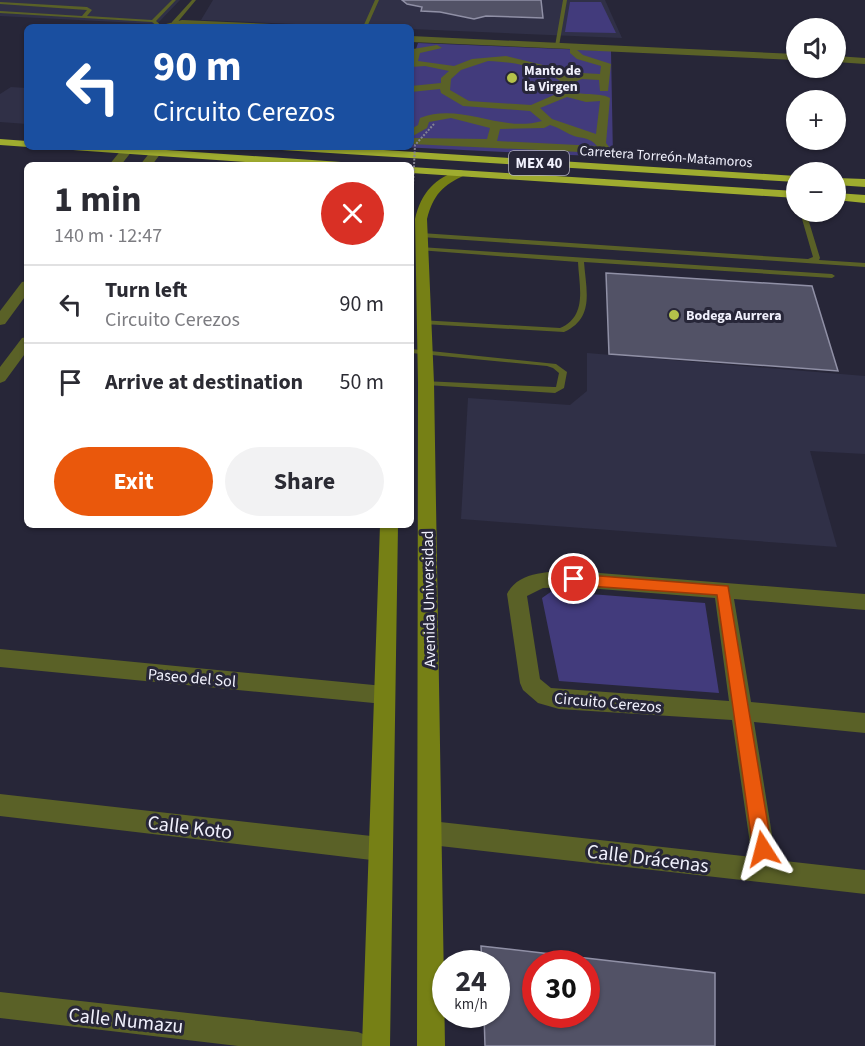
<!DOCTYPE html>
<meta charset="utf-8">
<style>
:root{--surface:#fff;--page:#f2f2f3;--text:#2b2b33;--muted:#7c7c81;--line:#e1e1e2;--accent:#ea580c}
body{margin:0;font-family:"Source Sans 3",sans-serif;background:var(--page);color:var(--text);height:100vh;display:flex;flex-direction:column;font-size:22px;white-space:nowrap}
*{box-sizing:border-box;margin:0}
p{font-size:20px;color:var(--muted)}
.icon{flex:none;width:33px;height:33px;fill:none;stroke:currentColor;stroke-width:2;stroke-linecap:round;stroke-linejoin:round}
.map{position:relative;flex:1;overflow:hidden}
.drawer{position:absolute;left:24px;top:162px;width:390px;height:366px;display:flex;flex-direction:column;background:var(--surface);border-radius:9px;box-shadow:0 2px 4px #0004}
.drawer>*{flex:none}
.guide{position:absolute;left:24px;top:24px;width:390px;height:126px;border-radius:9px;box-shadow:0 2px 4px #0004;background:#1a4fa0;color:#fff;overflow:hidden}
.fabs{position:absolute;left:786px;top:18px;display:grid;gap:12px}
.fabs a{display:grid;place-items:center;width:60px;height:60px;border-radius:50%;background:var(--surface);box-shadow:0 2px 4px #0004;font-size:30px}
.speed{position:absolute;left:432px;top:950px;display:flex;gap:12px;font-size:30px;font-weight:700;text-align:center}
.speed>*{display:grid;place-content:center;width:78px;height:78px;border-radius:50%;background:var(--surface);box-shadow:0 2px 4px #0004;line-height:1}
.speed small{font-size:15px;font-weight:400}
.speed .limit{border:9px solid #d22;background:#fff;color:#111}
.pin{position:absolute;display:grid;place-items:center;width:51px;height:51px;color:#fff;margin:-26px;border:3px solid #fff;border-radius:50%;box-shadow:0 2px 6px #0007}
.me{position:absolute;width:66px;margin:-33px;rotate:351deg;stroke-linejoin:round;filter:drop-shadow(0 0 4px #0008)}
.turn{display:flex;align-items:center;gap:21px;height:126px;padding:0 30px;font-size:27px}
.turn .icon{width:78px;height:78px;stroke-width:2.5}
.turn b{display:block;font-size:42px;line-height:51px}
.round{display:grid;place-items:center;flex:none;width:63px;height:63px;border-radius:32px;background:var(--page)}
.summary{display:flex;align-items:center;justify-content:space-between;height:102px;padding:0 30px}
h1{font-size:36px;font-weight:700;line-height:45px}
.action{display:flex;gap:12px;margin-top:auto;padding:12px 30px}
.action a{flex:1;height:69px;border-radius:36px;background:var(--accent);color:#fff;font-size:24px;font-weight:700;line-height:69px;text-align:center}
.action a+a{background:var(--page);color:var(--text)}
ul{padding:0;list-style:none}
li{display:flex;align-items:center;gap:18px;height:78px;padding:0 30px;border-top:2px solid var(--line)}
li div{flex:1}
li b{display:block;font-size:22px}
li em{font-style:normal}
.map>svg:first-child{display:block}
</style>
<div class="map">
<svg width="865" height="1046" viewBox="0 0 865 1046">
<rect width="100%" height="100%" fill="#272638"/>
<!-- built -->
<path fill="#303047" d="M0,0H180L157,24L0,16Z
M213,0H605L622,38L201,20Z
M11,87L27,88V124L0,122V94Z
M587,353L865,376V454L810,451L837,547L461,519L468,398L570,405L587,391Z"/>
<!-- green -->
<path fill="#423b7c" d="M570,2H601L616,33L565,32Z
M418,43L611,51L613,157L400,147H411V64Z
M552,591L705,603L719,693L559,681L542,598Z"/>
<!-- building -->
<path fill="#525266" stroke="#9090a6" stroke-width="1.5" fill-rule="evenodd" d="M402,0H541L543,18L486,16L474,19L440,12L421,11L422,7L407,4Z
M606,273L812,286L838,371L609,354Z
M481,946L715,973V1046H485L484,1014H496V963H482ZM536,963H586V1014H536Z"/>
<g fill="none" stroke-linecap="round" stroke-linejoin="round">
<!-- lane -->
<path fill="#5a6127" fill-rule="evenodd" d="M172,0H176L156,21L163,27H158L152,22L0,13V11L82,16L87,10L0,4V2L87,7L92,10L87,16L152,20Z
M192,0H196L176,24H172V22Z
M375,0H379L367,27H363Z
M563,0H567L559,46L557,47L555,46Z
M800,212H806L820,258L819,260L865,263V267L421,237L418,235L421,233L808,259L813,257Z
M420,247L832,274L835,276L832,278L584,262C586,290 595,318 564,332L423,324H420V320L560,328C588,316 579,286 578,262L418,250V248Z
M411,349L556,364L567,372L564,388L555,393L426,385H423L422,383L423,381L554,387H556L559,373L553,368L547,366L411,353Z"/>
<!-- street -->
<path fill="#5a6127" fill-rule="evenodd" d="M182,20L271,24L275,27H154Z
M411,36L796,54V60L577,50L583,55L611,64L608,91H600L599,80L582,79L572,83L571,92C582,95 603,93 610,98L606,143L609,147L600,153L411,144V138L487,139L490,128L451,118L429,122L427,128L411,137V129L418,125L420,118C461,102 501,133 542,121L530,111L463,106L441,93L440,89L411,92V86L441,83V78L449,71L425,66L411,67L413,49L437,45L442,48L420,53L418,61L454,66L472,59L506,56L543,65L568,77L581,73L600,74L601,66L577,59L570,53V49L411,42ZM488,61C516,62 539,67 562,82L561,92L531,105L469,101L450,90L451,79L461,70ZM567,97L586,102L600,101L596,134L552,119L540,108ZM550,125C560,128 566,133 574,136C584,139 589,137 597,146L497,141L500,129L544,128Z
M836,56L865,58V64L836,62Z
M122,149L132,151L121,165H109Z
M151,151L161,153L152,165H140Z
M27,281V294L5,324L0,325V311L22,282Z
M27,337V351L5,381L0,383V367L22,338Z
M574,571L865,594V610L734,599L751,702L865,713V733L754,722L776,860L865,870V894L431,845L423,841L419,833L423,825L431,821L752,857L732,720L559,709L538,703L523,690L520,683L507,594C519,570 551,572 574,571ZM574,587L715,598L729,701L551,688L540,679L527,596L543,588Z
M0,649L384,686L391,688L395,695L391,702L384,704L0,667Z
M0,794L380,837L388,841L392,849L388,857L380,861L0,816Z
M0,992L358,1032L368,1036L372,1046H238L0,1018Z"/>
<!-- secondary -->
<path fill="#768015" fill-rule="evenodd" d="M461,170L467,173L465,175C443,185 433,195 427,219L434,383L445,1046H417L418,383L415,219C421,193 435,177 461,170Z
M380,525H398L390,1046H362Z"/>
<!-- highway -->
<path fill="#9fac2f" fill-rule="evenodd" d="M0,139L27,141L28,147L0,145Z
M67,147H123L341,162L347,165H290L73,150Z
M276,147H336L796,176V182L282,150Z
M411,167L796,191V198L411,173Z
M836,178L865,179V187L836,185Z
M836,193L865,195V203L836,200Z"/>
<!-- path-bridge -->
<path stroke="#848493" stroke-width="2" stroke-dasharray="2 1.5" stroke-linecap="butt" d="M412,206L415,145L434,124"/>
</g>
<!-- route -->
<path fill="#ea580c" stroke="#983908" stroke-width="1.5" d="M574,574L728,586L772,849L769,855L763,858L756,855L753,849L717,595L574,585L567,579Z"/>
<!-- markers -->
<g fill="#b4c24a" stroke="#272638" stroke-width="2">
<circle cx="512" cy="78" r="6"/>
<circle cx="674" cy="315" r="6"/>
</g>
<g text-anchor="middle" stroke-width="6" stroke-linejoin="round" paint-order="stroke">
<!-- far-poi labels -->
<g font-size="14" font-weight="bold" fill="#f0f0fc" stroke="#272638" text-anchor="start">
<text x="524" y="75">Manto de<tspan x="524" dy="16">la Virgen</tspan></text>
<text x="686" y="320">Bodega Aurrera</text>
</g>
<!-- far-street labels -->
<g font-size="14" fill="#f0f0fc" stroke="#272638">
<text transform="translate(666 156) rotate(4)" y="5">Carretera Torreón-Matamoros</text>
</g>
<!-- shield labels -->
<rect fill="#272638" stroke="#b4b3c1" stroke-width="1.5" x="509" y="151" width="60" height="24" rx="4.5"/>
<g font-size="15" font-weight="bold" fill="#f0f0fc">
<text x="539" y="168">MEX 40</text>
</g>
<!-- street labels -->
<g font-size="16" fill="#f0f0fc" stroke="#272638">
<text transform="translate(428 599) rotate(-91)" y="6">Avenida Universidad</text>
<text transform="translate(192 677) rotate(5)" y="6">Paseo del Sol</text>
<text transform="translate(608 702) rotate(5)" y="6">Circuito Cerezos</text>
</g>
<!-- near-street labels -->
<g font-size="20" fill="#f0f0fc" stroke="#272638">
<text transform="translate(190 827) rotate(7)" y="7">Calle Koto</text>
<text transform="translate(648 858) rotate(7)" y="7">Calle Drácenas</text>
<text transform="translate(126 1020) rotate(6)" y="7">Calle Numazu</text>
</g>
</g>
</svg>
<div class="fabs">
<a><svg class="icon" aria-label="sound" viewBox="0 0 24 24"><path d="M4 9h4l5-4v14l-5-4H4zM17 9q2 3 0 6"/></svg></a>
<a>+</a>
<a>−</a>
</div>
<div class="speed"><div>24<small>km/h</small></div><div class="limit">30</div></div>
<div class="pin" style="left:574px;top:579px;background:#d93025"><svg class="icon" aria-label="arrive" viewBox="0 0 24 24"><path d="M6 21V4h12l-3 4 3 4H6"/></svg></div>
<svg class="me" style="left:763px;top:849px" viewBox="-20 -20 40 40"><path d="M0-17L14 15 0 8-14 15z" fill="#ea580c" stroke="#fff" stroke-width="4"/></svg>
<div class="guide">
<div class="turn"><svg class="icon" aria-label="left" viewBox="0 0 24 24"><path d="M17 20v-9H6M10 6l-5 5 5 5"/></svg><div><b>90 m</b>Circuito Cerezos</div></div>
</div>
<section class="drawer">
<div class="summary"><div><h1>1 min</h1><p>140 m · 12:47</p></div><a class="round" style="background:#d93025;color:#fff"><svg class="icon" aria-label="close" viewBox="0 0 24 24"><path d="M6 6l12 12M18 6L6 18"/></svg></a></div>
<ul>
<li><svg class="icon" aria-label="left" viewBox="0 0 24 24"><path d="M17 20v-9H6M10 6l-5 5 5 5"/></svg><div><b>Turn left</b><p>Circuito Cerezos</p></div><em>90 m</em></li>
<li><svg class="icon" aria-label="arrive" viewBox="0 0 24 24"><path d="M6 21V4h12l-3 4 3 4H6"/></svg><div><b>Arrive at destination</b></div><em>50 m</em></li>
</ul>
<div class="action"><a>Exit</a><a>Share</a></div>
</section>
</div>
